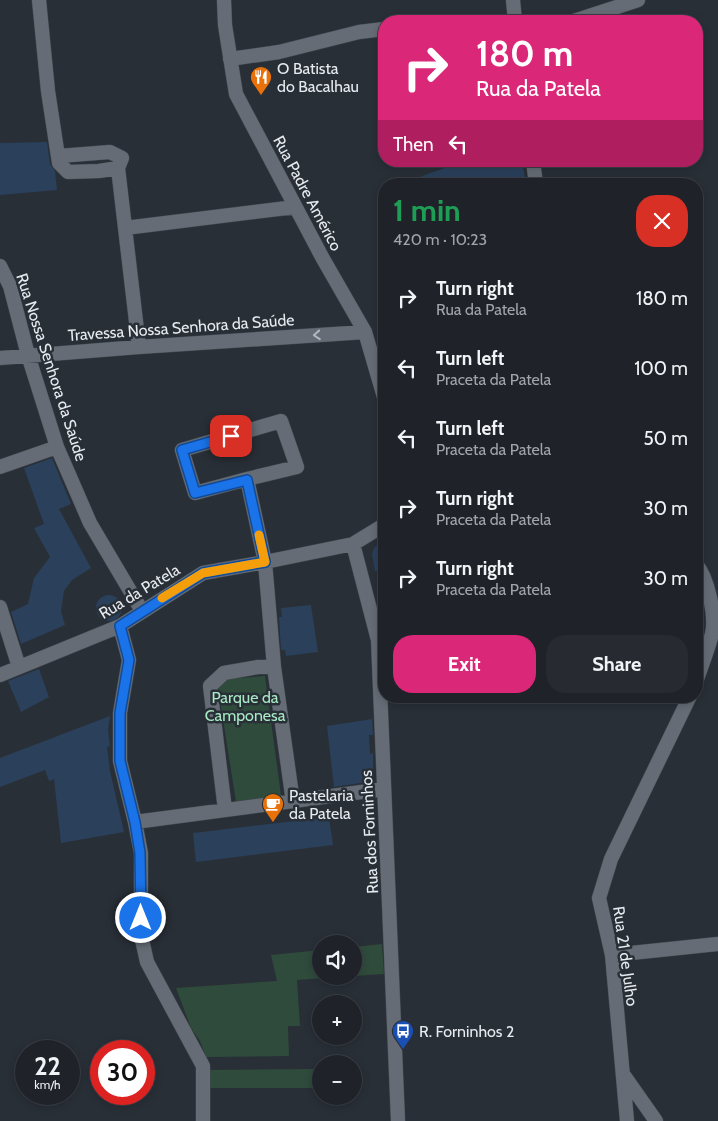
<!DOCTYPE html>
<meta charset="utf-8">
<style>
:root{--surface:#1f2329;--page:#272b31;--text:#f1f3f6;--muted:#a1a4a8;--line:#3c4046;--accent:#db2777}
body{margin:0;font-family:Cabin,sans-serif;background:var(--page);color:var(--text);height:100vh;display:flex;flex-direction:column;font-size:19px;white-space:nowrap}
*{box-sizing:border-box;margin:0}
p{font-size:16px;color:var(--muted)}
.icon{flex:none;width:28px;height:28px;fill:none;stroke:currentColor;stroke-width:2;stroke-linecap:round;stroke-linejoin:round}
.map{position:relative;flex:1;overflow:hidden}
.drawer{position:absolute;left:378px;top:178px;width:325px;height:525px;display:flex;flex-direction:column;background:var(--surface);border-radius:20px;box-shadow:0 2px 8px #0003,0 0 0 1px var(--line)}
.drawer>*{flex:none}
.guide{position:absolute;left:378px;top:15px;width:325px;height:152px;border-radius:20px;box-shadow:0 2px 8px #0003,0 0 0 1px var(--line);background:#db2777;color:#fff;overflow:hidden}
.fabs{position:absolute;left:312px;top:935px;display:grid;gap:10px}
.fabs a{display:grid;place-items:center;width:50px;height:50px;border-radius:50%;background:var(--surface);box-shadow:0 2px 8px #0003,0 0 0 1px var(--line);font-size:25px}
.speed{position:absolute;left:15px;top:1040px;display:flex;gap:10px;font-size:25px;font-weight:700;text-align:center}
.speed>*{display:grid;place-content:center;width:65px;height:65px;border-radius:50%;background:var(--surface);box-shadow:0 2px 8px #0003,0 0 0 1px var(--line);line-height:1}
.speed small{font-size:12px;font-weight:400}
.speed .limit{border:8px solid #d22;background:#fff;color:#111}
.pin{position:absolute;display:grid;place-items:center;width:42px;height:42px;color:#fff;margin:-21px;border-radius:10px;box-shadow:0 2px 8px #0006}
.me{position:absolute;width:55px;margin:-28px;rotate:0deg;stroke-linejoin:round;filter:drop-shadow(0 0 4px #0008)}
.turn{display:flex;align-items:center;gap:18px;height:105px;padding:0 15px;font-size:22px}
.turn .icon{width:65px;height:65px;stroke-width:2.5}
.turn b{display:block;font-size:35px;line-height:42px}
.then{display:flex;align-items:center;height:48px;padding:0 15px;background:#0003;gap:10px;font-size:19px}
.round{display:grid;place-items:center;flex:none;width:52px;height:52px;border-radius:20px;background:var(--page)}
.headline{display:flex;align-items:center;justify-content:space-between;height:85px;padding:0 15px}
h1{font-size:30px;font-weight:700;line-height:38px;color:#1e9e55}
.cta{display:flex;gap:10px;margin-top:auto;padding:10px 15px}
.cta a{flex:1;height:58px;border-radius:20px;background:var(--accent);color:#fff;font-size:20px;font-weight:700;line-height:58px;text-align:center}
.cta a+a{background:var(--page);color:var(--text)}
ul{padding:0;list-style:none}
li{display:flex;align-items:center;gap:15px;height:70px;padding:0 15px}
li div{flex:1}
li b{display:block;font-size:19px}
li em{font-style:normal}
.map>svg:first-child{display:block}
</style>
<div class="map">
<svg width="718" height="1121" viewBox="0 0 718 1121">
<rect width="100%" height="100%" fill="#292f37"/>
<!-- green -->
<path fill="#2f4b3b" d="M265,676L282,803L237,808L218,688L224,679Z
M382,944L384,974L354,976V947Z
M321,950V976H351L297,980L300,1026H288L289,1056L206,1057L200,1041L191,1028L176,988L277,981L271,955Z
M315,1069V1088H208V1070Z"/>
<!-- building -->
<path fill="#2a405b" d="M47,142L50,164L55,171L57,190L0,195V143Z
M465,161H522L526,184H405V182Z
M52,458L71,504L59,509L91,568L72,580L64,591L61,611L65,625L21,644L11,612L28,604L34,578L50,557L34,528L44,524L24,468Z
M384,539V571H375L372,554L374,548Z
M96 608a13 13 0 1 1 26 0a13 13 0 1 1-26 0Z
M311,605L318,652L286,656L285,650H281L279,617H282L281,608Z
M39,669L49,697L21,712L8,681Z
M110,716L108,730L110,746L107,747L110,771L124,832L61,843L54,779L49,781L45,770L0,787V758Z
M372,719L373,735H369L370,754L373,753V781L334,787L327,726Z
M329,817L333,845L196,862L193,833Z"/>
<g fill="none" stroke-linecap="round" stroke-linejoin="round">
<!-- minor casing -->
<g stroke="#454a50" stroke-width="15">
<path id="minor" d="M39,0L48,91L59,163L68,172L99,171L118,168L139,347
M224,0L225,25L236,94L322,257L365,332L384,397
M513,0L515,21
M574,21L638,0
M230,59L279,52L359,32L384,29
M59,156L110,152L122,158L118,168
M533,161L536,184
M125,228L295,207
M0,266L10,286L28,355L57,447L90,523L142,611
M0,358L139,347L365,332
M0,467L57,447
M247,479L195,493L182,450L281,421L297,467L247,479L265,562L274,667L293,802
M353,544L378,640L398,1121
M696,564C708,578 716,616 712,634C708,650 701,667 696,682
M0,607L19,667
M120,626L129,660L120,713V761L135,822L141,853V935L147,962L203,1066V1121
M0,675L120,626L203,573L265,562L353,544L384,525
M225,810L210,686L224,673L258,667H274
M135,822L384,789
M612,955L718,944
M623,1074L656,1121
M627,1121L612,955L599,898L611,859L690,696"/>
</g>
<!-- minor -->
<use href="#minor" stroke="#656c75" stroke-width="14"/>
</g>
<!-- one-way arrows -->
<defs><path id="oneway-chevron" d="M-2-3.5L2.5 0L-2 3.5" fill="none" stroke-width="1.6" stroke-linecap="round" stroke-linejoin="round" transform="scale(1.25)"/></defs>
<use stroke="#b3b8bf" href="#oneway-chevron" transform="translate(317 335) rotate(176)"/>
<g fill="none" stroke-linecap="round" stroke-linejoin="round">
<!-- route casing -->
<g stroke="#114b97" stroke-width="12">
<path id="route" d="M141,918L140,853L135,822L120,761V713L129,660L120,626L203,573L265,562L247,480L195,493L182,450L231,436"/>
</g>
<!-- route -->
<use href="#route" stroke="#1a73e8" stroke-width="9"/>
<!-- slow -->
<path stroke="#f59e0b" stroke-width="9" d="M162,598L203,573L265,562L259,535"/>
</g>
<!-- icons -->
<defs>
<g id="restaurant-pin" transform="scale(1.125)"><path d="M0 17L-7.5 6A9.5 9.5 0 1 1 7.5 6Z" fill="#e8710a" stroke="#292f37"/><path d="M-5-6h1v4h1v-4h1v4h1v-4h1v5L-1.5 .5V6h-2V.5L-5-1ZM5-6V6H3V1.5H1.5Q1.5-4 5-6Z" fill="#fff"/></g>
<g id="cafe-pin" transform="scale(1.125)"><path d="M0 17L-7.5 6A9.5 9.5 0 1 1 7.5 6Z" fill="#e8710a" stroke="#292f37"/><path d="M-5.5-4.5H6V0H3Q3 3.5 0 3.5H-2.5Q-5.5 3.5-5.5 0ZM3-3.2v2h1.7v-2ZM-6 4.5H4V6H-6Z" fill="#fff"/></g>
<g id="bus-pin" transform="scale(1.125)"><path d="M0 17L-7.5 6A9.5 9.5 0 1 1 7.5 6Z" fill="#1a4fb4" stroke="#292f37"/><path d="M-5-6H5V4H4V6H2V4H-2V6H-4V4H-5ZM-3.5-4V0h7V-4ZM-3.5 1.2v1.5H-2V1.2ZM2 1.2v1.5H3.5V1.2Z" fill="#fff"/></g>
</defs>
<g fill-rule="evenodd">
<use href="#restaurant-pin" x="261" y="77"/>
<use href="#cafe-pin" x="273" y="804"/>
<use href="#bus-pin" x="403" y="1031"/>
</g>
<g text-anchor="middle" stroke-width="5" stroke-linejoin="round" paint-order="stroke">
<!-- poi labels -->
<g font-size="16" fill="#e7ebf0" stroke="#292f37" text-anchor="start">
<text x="277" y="74">O Batista<tspan x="277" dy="18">do Bacalhau</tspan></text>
<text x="289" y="801">Pastelaria<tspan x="289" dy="18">da Patela</tspan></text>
<text x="419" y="1037">R. Forninhos 2</text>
</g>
<!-- street labels -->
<g font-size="16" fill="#e7ebf0" stroke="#292f37">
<text transform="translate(308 193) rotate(62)" y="6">Rua Padre Américo</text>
<text transform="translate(181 327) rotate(-4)" y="6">Travessa Nossa Senhora da Saúde</text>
<text transform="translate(52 367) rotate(72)" y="6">Rua Nossa Senhora da Saúde</text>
<text transform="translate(139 591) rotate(-31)" y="6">Rua da Patela</text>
<text transform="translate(369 832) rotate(-93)" y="6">Rua dos Forninhos</text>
<text transform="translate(626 956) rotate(82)" y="6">Rua 21 de Julho</text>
</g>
<!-- park labels -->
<g font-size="16" fill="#a7e9c3" stroke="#292f37">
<text x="245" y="703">Parque da<tspan x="245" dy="18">Camponesa</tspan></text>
</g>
</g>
</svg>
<div class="fabs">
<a><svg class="icon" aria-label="sound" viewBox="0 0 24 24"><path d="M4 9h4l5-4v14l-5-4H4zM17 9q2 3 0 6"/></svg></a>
<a>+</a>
<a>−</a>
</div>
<div class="speed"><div>22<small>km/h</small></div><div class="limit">30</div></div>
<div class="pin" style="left:231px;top:436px;background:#d93025"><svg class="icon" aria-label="arrive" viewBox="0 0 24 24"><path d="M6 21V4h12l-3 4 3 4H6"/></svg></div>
<svg class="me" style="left:141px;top:918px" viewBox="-20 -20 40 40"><circle r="17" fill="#1a73e8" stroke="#fff" stroke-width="3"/><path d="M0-11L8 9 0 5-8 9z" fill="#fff"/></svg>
<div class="guide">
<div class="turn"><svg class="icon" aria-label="right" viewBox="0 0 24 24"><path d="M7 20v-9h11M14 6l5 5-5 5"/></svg><div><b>180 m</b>Rua da Patela</div></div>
<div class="then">Then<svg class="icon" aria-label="left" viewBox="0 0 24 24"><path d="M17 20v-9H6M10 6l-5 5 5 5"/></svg></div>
</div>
<section class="drawer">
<div class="headline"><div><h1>1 min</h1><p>420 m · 10:23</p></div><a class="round" style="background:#d93025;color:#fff"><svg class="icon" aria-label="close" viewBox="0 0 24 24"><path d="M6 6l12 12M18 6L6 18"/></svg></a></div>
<ul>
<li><svg class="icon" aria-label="right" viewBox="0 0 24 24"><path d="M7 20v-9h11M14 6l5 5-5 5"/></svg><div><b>Turn right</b><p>Rua da Patela</p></div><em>180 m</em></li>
<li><svg class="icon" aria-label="left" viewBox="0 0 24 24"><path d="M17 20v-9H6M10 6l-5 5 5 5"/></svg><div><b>Turn left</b><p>Praceta da Patela</p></div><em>100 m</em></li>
<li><svg class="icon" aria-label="left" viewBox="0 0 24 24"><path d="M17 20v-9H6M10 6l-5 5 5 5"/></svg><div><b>Turn left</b><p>Praceta da Patela</p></div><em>50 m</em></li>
<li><svg class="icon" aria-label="right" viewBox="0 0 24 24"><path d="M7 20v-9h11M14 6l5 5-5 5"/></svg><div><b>Turn right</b><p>Praceta da Patela</p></div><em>30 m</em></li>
<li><svg class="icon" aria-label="right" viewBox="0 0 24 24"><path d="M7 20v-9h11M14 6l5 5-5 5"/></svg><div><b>Turn right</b><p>Praceta da Patela</p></div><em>30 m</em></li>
</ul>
<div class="cta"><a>Exit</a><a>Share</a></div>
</section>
</div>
